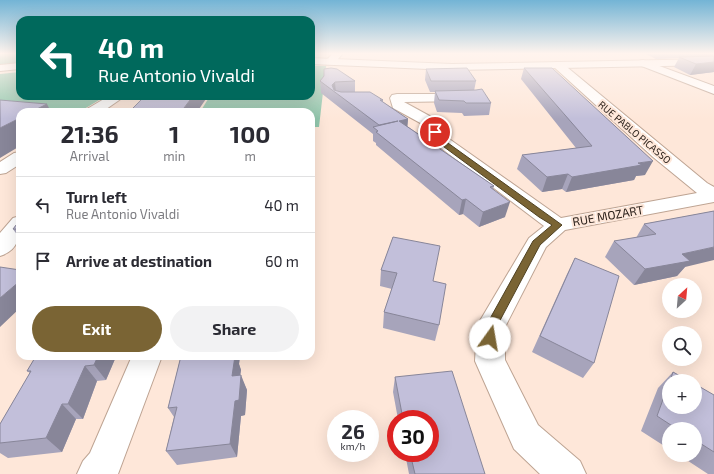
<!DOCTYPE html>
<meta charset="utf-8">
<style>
:root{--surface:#fff;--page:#f2f2f3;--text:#2b2b33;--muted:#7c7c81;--line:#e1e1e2;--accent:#7a6434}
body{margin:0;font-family:"Exo 2",sans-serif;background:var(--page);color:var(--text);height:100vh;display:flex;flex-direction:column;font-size:15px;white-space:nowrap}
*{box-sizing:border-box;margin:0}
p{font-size:13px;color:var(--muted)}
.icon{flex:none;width:22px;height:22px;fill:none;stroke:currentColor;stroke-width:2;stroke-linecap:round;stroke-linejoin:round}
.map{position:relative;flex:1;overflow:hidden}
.details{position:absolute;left:16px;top:108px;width:299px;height:252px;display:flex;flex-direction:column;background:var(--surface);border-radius:12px;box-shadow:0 4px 16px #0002}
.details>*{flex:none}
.banner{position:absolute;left:16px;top:16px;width:299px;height:84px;border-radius:12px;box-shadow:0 4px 16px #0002;background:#00695c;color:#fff;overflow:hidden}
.needle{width:26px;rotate:26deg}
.fabs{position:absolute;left:662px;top:278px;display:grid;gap:8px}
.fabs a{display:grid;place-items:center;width:40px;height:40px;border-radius:50%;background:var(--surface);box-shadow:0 4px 16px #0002;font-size:20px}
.speed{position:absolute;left:327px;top:410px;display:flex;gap:8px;font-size:20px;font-weight:700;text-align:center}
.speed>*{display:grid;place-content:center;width:52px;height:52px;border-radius:50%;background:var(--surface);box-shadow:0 4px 16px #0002;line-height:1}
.speed small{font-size:10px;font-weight:400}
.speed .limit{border:6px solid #d22;background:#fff;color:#111}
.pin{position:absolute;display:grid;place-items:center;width:34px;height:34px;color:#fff;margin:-17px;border:2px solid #fff;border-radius:50%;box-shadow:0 1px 4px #0007}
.me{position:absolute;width:44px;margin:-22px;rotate:13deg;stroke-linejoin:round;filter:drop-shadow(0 0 3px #0008)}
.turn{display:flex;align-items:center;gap:14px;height:84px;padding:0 16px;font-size:18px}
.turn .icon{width:52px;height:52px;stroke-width:2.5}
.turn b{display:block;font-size:28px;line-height:34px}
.eta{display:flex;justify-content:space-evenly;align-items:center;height:68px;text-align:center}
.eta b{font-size:24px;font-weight:700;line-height:28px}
.action{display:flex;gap:8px;margin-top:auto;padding:8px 16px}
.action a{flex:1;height:46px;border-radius:24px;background:var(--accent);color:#fff;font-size:16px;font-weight:700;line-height:46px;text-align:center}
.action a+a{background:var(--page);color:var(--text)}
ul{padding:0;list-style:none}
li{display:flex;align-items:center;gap:12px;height:56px;padding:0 16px;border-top:1px solid var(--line)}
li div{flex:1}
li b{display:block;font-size:15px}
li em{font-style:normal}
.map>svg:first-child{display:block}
</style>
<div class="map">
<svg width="714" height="474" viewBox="0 0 714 474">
<rect width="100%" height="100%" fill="#fee7d9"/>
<!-- green -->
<path fill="#92c7ad" d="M0,53H20V64L0,65Z
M311,66H326L319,127H311V112H200L210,96H311Z
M20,72V96H106L79,112H20L0,123V74Z"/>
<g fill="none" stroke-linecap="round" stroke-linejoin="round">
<!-- minor casing -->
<g stroke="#bea493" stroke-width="2">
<path id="minor" d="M333,53H343L334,64H326L325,62Z
M643,60L714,86V94L639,65L638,63L639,61Z
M558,62L562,63L707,183L714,187V202L565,230L546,247L505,327V360L538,425L580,461L586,474H540L514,449L475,361L477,327L481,319L529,238L544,226L433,142L424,125L393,108L390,98L392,95L397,94H469L471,97L469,100L464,101L404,102L435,119L445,136L561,218L697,193L653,157L554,67L552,65L554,63Z
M109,96H125L102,112H85L87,109Z
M20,152V164L6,173L0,174V162L14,153Z
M20,216C20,234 20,250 0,256V233L13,218Z
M132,356H162L118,474H77L83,461L90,453Z"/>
</g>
<!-- major casing -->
<g stroke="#bea493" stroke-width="2">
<path id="major" d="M311,58L452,64L714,59V65L452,70L311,64Z
M20,63V69L0,71V65Z"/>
</g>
<!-- minor -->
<use href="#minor" fill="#fff" fill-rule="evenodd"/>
<!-- major -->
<use href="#major" fill="#fff" fill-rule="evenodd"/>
</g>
<!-- wall -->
<path fill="#a7a4bb" d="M644,53H714L713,56H714V72L690,75L674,67L679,58L656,59Z
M524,68L645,175L636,176L634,180L566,192L562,189L542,192L517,169L522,155L576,148L521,79Z
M426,69L476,81L474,91L491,103L489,115L464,116L462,113L437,112L434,103L435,92H430L425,80Z
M320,81H355V92L383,100V102L408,119L407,126L494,186L493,189L505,217L479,227L463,214L459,215L376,145V143L373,141V134L321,93Z
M714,211L685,267L677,276L634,285L605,257L614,241L636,238L644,224Z
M20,220V239L13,229Z
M393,237L433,281L439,325L435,341L383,328L384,312L392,289L380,286L381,270Z
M575,258L594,363L583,378L532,352L567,274Z
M36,356H112L115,359L106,380L97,381L83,419H76L62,452L8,458L0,453V424L30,373L27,371Z
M181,356H240L239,364L241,370L240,375L247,390L245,415L241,416L237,457L177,465L166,451L174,417L168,408Z
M673,372L689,381H669V407L714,395V474H708L679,455H695V429H669V449L641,431L658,388Z
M395,377L485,474H409L405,453H430V419H398L393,392Z"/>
<!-- shaded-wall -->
<path fill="#888699" d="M714,62V72L690,75L696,64Z
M335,82L336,93L332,85Z
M193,96H208L197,112H181Z
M47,104L51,112H31Z
M20,118V146L0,158V128Z
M408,119L407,132L399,121Z
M653,161L645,175L636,176L634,180L566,192L572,177L638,163Z
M568,174L562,189L542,192L547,177Z
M466,199L463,214L459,215L462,200Z
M510,202L505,217L479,227L483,212Z
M714,247V260L685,267L677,276L634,285L645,269L682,254Z
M20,281V308L0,327V298Z
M98,356H112L115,359L106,380L94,365Z
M233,356H240L239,364L241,370L238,391L232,376Z
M85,366L97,381L83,419L68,404Z
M241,375L247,390L245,415L241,416L237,457L230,444L235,401Z
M62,404L76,419L62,452L46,438Z"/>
<!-- building -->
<path fill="#c2bfda" stroke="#888699" d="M714,56V62L696,64L679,57Z
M331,68L337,69L355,81L335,82L332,85L334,90L341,92H370L383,100H380L408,119L399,121L494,186L490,187L510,202L483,212L466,199L462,200L376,132L378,131L373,127L398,121L379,125L320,81L324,76V69Z
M467,68L476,81H431L426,69Z
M524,68H552L653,161L638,163L642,165L572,177L568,174L547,177L522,155L592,146Z
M482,89L491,103H466L464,101L439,100L435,91L476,90Z
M145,96H193L181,112H129Z
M0,100L47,104L31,112H20V118L0,128Z
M714,211V247L682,254L690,261L645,269L614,241L656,234L644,224Z
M20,220V229H13Z
M393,237L440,246L433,281L446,284L439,325L384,312L397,273L381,270Z
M575,258L619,276L594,363L540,336Z
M0,267L20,270V281L0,298Z
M36,356H98L94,365L85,366L68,404H62L46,438L0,443V424L31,371H27Z
M181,356H235L232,376L241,375L239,400L235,401L230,444L166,451L177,407L168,408Z
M452,371L485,474H415L410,453H430V419H403L395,377Z
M673,372L689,381H670Z
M669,383V407H695V384L714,395V452L695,440V429H677L657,416Z"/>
<!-- sky -->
<linearGradient id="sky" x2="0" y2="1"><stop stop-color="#73b4d5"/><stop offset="0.45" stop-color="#fff4ee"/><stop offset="1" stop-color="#fff4ee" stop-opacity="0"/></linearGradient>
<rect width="714" height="119" fill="url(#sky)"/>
<!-- route -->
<path fill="#7a6434" stroke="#4f4122" d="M435,130L437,131L441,138L562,225L540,245L496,328V338L495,342L490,343L486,342L485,338L487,324L533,241L552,225L539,217L436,141L432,132Z"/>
<g text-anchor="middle" stroke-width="4" stroke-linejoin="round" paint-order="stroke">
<!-- far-street labels -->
<g font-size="10" fill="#2c221c" stroke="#fee7d9">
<text transform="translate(635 132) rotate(40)" y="4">RUE PABLO PICASSO</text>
</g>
<!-- street labels -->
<g font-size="12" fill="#2c221c" stroke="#fee7d9">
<text transform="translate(608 216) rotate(-10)" y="4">RUE MOZART</text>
</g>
</g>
</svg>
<div class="fabs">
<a><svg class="needle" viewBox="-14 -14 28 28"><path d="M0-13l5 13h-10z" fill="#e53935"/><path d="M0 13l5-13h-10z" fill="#7c7c81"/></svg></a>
<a><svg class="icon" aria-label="search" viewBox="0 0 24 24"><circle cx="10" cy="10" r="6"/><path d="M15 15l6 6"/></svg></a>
<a>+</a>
<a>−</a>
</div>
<div class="speed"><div>26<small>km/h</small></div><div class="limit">30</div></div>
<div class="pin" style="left:435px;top:132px;background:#d93025"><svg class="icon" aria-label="arrive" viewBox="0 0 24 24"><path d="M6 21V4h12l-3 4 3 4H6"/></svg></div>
<svg class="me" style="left:490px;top:338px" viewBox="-20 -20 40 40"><circle r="19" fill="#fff"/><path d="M0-13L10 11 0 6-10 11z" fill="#7a6434"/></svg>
<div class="banner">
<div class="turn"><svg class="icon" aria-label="left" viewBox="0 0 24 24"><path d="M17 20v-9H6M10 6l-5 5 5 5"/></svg><div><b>40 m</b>Rue Antonio Vivaldi</div></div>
</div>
<section class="details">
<div class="eta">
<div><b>21:36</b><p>Arrival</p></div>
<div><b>1</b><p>min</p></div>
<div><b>100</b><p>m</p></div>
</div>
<ul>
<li><svg class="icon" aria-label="left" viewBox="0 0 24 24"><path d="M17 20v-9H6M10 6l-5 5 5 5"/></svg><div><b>Turn left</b><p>Rue Antonio Vivaldi</p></div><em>40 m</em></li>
<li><svg class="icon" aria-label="arrive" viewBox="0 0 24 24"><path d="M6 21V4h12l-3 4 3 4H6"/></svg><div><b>Arrive at destination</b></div><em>60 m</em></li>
</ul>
<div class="action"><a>Exit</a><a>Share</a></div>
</section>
</div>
